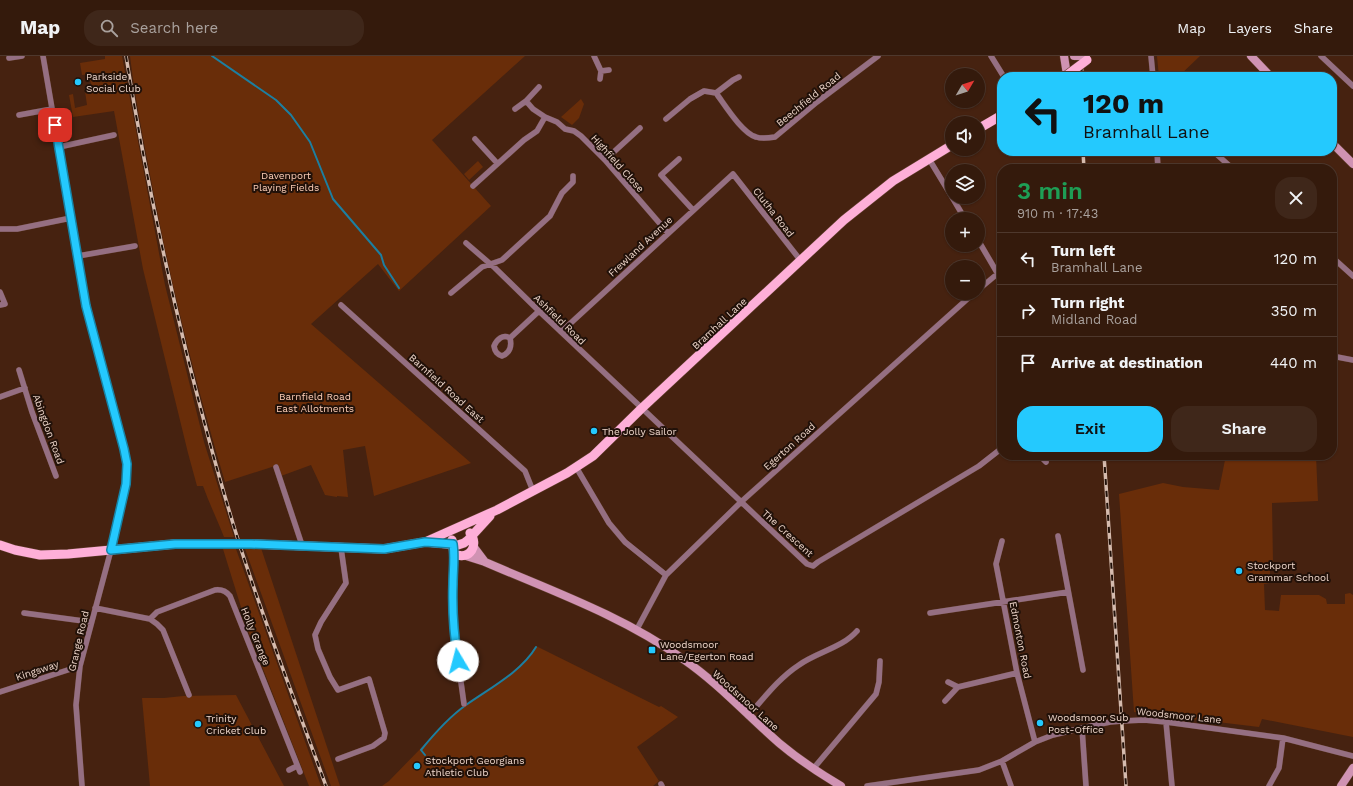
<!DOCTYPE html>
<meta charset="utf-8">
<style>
:root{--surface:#341a0c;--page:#3f271a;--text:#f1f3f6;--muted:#a9a19d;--line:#4e382d;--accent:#24c9fe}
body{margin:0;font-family:"Work Sans",sans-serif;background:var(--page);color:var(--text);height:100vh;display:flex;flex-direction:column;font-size:15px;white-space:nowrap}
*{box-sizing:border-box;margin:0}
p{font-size:13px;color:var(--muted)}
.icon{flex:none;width:22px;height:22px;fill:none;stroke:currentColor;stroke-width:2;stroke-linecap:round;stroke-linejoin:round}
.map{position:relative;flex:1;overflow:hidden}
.drawer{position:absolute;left:997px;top:108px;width:340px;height:296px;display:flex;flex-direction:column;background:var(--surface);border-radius:16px;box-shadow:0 1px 3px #0004,0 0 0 1px var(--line)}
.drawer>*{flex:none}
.banner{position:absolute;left:997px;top:16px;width:340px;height:84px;border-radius:16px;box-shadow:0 1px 3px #0004,0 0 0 1px var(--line);background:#24c9fe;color:#111;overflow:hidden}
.needle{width:26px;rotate:51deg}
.tools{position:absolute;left:945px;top:12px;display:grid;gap:8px}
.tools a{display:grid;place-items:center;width:40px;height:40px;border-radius:50%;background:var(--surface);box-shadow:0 1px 3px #0004,0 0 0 1px var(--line);font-size:20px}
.pin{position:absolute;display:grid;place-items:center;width:34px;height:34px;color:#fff;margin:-17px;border-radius:8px;box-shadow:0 2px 6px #0006}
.me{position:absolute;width:44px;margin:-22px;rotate:352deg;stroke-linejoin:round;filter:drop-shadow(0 0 3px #0008)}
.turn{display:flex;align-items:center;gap:14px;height:84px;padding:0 20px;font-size:18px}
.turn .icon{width:52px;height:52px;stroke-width:2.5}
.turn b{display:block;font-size:28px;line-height:34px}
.round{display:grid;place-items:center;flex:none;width:42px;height:42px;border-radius:16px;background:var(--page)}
.headline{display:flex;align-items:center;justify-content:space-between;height:68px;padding:0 20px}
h1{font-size:24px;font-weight:600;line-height:30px;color:#1e9e55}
.primary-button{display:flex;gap:8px;margin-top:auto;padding:8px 20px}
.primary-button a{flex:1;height:46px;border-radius:16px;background:var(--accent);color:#111;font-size:16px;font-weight:600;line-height:46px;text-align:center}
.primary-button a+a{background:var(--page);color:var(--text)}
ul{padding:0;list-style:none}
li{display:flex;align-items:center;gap:12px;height:52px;padding:0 20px;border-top:1px solid var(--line)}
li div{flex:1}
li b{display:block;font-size:15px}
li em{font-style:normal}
header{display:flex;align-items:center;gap:24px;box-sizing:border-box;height:56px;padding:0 20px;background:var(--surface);border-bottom:1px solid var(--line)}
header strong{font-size:19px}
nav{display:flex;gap:22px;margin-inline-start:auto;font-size:14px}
.search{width:280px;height:36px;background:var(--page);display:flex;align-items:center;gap:10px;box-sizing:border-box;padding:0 14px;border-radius:16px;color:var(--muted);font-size:15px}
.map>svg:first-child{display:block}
</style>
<header>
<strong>Map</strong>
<div class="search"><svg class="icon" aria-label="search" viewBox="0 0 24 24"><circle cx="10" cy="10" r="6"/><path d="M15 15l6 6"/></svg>Search here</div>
<nav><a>Map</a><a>Layers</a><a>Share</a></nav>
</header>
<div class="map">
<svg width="1353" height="730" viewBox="0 0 1353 730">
<rect width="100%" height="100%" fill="#462210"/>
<!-- green -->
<path fill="#692d09" d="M105,0H122L165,229L204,386L234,481H224C217,463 209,447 203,430H197L188,397L143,213L114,55L73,61L69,39L73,38L75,52L87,49L85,35L92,34L89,18L82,19L80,7L105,3Z
M130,0H525L432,84L491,150L399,235L378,208L311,268L471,407L374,440L365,390L343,394L348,441L337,440V441L325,439L311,409L281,420L275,410L225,426C196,328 171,229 152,129C144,86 135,43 130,0Z
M1157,0H1200L1178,21H1159Z
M581,43L584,48L579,62L572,69L561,61Z
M478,105L483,111L469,124L464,118Z
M1226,399H1316L1318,445L1272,447L1273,507L1270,512V527L1264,528L1265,554L1279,555L1281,539H1319L1326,543L1327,548H1345V538L1350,537L1353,539V681L1262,663L1259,671L1134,656L1119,438L1163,427L1183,431L1219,434Z
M261,492L340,730H331L245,493Z
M223,493H236L321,730H309L249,577Z
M536,590L659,651L661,650L678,661L637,691L659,725L653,730H382L389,725L459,653L502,625L527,603Z
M236,639L284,730H150L142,642H164L183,640Z"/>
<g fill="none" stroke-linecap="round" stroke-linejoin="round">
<!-- stream -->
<path stroke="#1c7fa1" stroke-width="2" d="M212,0L276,44L291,59L310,86L333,143L381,199L384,209L399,232
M425,699L421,694C434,678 449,661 466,649C490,632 521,616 536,591"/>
<!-- street casing -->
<g stroke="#613f2e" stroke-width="6">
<path id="street" d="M43,0L86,250L124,393L127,408L126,428L111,494L80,610L76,649L82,730
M594,0L601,15L600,23
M991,0L1004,21
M1151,0L1153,21
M1321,0L1353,30
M9,2L22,0
M601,15L609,14
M739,21L733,24L716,37C725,49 742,77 756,81C762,83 769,82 775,81L817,46L878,0
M539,31L526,45L533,53L545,61
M515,53L526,45
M19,59L52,53
M666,63L690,43L704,35L716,37
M475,83L497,107
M59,91L114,79
M1157,95L1158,113
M1213,95L1233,113
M679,103L661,119L693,154
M929,103L952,141
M605,104L640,72
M1059,113L1064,112
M473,130L524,84L537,75L545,61L557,66L565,73L574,75L581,80L605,104L668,177
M952,141L965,163
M0,173H17L71,162
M978,184L1002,225
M466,187L495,212L539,255L807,508L813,510L818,506L979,410L1002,392
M78,200L135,190
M1332,201L1353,220
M978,234L1002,214
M0,236L5,248L0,249
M451,237L482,211L502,204L550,160L562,137L573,126V120
M341,249L525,415L533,435
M561,276L733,118L801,205
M510,282C503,278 497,283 494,290C495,296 497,298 502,300C510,297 512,290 510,282L539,255
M1332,300L1353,304
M19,314L32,356L56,420
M0,341L25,332
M1039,399L1046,406
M276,411L302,489
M576,411L609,467L625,486L666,519
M1058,480L1083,614
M1002,485L996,508L1017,617L1035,686
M454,498L453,529L454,576L464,648
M95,552L150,563L157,568L163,574L189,639
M24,557L91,566
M930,557L1068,536
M150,563L157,556L215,534C222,533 226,535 230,540L300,716
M637,573L666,519L741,446L974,237
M948,626L958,631L1017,617
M0,636L80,610
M945,645L958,631
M748,660C764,642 779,622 799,609C817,596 842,592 857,575
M1166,666L1172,730
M1082,672L1086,730
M338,703L373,690L384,682L385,677L369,623L338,634L330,621L318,593L315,579L321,566L346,527L341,492
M1002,705L1011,730
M813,713L876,638L879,626L880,605
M289,714L297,710
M661,728L662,730
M867,730L979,714L1002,705L1035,686L1053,679L1082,672L1110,666L1122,665L1144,664L1166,666L1283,682L1353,700
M1269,730L1279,712L1283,682"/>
</g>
<!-- secondary casing -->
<g stroke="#613f2e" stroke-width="9">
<path id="secondary" d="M1064,0L1067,19
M1251,0L1271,21
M1332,87L1353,108
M473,490L485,506
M466,500L485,506C552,535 623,560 683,603C718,627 747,659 779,687C798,703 819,717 841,730
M1341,730L1353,712"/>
</g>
<!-- primary casing -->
<g stroke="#613f2e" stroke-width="10">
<path id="primary" d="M978,73L1002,59
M452,484L454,498C471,505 479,488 470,477
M425,486L497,454L567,417L593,400L642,352L844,164L893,125L952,89
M251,488L384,493L425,486L458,489L464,487L468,484L490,460
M0,489L15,494L40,499L68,498L175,488H224"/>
</g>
<!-- street -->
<use href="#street" stroke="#956f82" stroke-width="5.5"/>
<!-- secondary -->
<use href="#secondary" stroke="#d093b3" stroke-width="8"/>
<!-- primary -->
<use href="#primary" stroke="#feafd8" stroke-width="9"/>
<!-- rail casing -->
<g stroke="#d5bbae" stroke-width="3.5">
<path id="rail" d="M126,0C142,100 163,200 187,299C203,363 220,427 240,490C266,571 297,650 326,730
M1081,0L1082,21
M1083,95L1084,113
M1104,399L1126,730"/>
</g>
<!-- rail -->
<use href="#rail" stroke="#211109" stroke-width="2" stroke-dasharray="6" stroke-linecap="butt"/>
<!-- secondary-bridge casing -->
<g stroke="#613f2e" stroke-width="9" stroke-linecap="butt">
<path id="secondary-bridge" d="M1074,0H1086"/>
</g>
<!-- primary-bridge casing -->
<g stroke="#613f2e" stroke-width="10" stroke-linecap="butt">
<path id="primary-bridge" d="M1067,19L1087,4
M224,488H251"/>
</g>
<!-- secondary-bridge -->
<use href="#secondary-bridge" stroke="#d093b3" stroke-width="8"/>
<!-- primary-bridge -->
<use href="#primary-bridge" stroke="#feafd8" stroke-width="9"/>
</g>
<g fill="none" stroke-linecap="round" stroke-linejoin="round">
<!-- route casing -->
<g stroke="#1783a5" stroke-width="10">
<path id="route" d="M55,69L86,250L124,393L127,408L126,428L111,494L175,488H251L384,493L425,486L453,488C455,501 453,515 453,528C452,554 454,580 458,605"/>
</g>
<!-- route -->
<use href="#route" stroke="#24c9fe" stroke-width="7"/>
</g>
<!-- markers -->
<g fill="#24c9fe" stroke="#211109" stroke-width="1.5">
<circle cx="78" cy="26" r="4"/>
<circle cx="594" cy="375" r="4"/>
<circle cx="1239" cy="515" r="4"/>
<rect x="648" y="590" width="8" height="8" rx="2"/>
<circle cx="1040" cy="667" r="4"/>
<circle cx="198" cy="668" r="4"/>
<circle cx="417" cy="710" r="4"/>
</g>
<g text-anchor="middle" stroke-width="4" stroke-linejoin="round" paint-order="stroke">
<!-- poi labels -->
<g font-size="10" fill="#efd7cb" stroke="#211109" text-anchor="start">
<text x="86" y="24">Parkside<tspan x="86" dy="12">Social Club</tspan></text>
<text x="602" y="379">The Jolly Sailor</text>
<text x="1247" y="513">Stockport<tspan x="1247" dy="12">Grammar School</tspan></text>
<text x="660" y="592">Woodsmoor<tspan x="660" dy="12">Lane/Egerton Road</tspan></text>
<text x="1048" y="665">Woodsmoor Sub<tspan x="1048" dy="12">Post-Office</tspan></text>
<text x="206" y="666">Trinity<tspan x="206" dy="12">Cricket Club</tspan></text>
<text x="425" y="708">Stockport Georgians<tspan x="425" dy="12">Athletic Club</tspan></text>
</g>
<!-- street labels -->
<g font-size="10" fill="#efd7cb" stroke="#211109">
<text transform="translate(808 43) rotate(-39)" y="4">Beechfield Road</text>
<text transform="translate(618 107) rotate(48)" y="4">Highfield Close</text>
<text transform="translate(774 156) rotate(52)" y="4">Clutha Road</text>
<text transform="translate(640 190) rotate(-43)" y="4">Frewland Avenue</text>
<text transform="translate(560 263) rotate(44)" y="4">Ashfield Road</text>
<text transform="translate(719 267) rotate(-43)" y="4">Bramhall Lane</text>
<text transform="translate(447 332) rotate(42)" y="4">Barnfield Road East</text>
<text transform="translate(49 373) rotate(70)" y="4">Abingdon Road</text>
<text transform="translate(789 390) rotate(-42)" y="4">Egerton Road</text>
<text transform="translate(788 477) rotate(42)" y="4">The Crescent</text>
<text transform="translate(256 580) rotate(68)" y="4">Holly Grange</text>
<text transform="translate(1021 584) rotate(79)" y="4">Edmonton Road</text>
<text transform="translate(78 585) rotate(-77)" y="4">Grange Road</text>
<text transform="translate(37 614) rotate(-18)" y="4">Kingsway</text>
<text transform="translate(746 644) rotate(42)" y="4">Woodsmoor Lane</text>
<text transform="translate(1179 659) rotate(6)" y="4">Woodsmoor Lane</text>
</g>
<!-- park labels -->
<g font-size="10" fill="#fdceb7" stroke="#211109">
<text x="286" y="123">Davenport<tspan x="286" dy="12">Playing Fields</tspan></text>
<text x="315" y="344">Barnfield Road<tspan x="315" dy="12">East Allotments</tspan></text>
</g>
</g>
</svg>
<div class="tools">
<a><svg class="needle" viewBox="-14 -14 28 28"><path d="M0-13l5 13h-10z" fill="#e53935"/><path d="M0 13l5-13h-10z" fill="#a9a19d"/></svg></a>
<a><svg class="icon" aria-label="sound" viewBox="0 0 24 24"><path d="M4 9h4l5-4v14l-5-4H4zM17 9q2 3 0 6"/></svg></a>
<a><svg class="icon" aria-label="layers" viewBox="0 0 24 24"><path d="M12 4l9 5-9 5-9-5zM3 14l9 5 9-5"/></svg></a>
<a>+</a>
<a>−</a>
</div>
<div class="pin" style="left:55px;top:69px;background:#d93025"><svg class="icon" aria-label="arrive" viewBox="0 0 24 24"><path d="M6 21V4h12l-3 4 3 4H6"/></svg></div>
<svg class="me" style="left:458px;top:605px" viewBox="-20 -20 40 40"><circle r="19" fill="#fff"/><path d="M0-13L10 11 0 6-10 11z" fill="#24c9fe"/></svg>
<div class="banner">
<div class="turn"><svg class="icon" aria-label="left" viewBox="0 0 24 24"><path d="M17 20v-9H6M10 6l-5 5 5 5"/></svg><div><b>120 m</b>Bramhall Lane</div></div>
</div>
<section class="drawer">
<div class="headline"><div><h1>3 min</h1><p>910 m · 17:43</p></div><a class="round"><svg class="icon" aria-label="close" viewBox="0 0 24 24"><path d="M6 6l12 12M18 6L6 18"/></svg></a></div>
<ul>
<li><svg class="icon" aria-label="left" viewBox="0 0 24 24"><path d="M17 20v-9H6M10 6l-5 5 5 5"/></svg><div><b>Turn left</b><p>Bramhall Lane</p></div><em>120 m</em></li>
<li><svg class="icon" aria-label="right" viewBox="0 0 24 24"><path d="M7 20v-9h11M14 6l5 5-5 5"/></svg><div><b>Turn right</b><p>Midland Road</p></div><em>350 m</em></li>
<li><svg class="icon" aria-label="arrive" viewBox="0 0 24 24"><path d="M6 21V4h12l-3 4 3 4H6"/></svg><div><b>Arrive at destination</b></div><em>440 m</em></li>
</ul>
<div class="primary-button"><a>Exit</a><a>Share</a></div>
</section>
</div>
